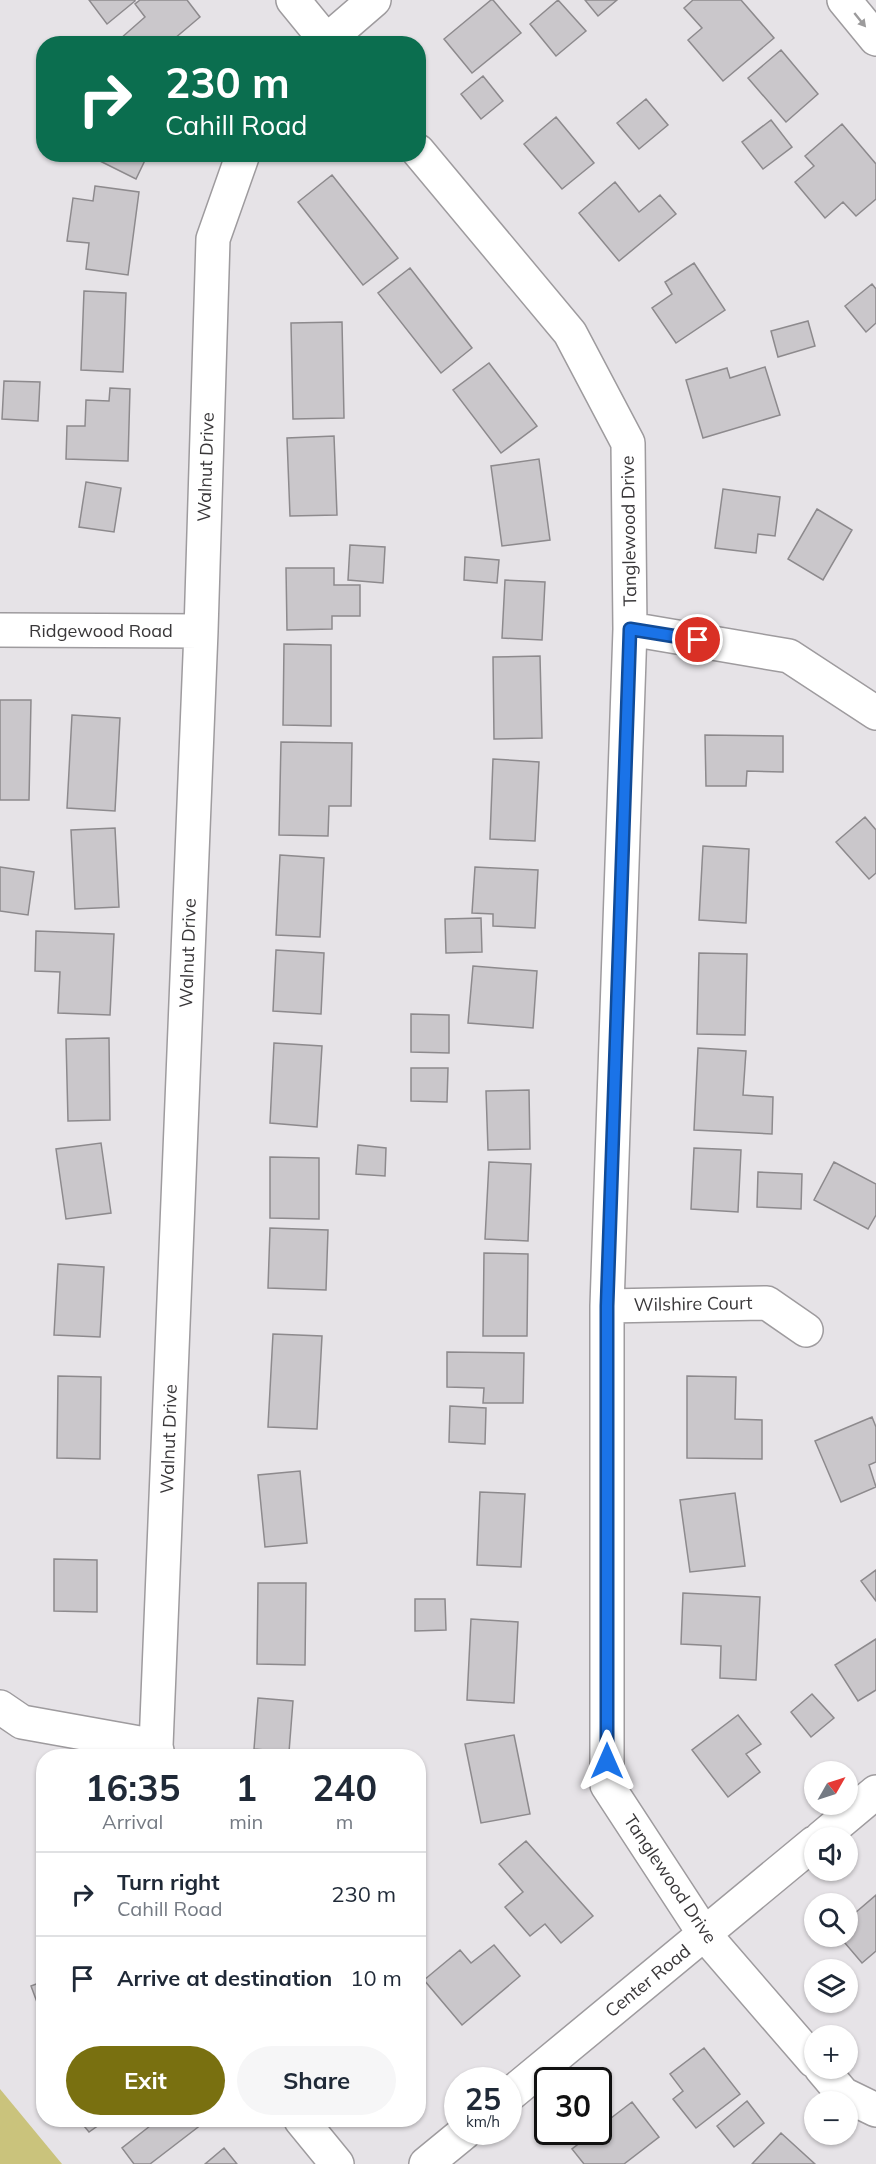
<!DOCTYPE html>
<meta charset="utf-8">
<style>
:root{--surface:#fff;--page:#f6f6f7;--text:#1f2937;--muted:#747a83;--line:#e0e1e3;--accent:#797010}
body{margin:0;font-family:Mulish,sans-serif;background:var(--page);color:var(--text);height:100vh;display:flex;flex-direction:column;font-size:22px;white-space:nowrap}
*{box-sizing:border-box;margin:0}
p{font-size:20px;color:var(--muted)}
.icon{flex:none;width:33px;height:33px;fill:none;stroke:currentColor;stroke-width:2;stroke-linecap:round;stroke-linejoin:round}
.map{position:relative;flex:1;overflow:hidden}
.details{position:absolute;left:36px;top:1749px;width:390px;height:378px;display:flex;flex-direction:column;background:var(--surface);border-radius:24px;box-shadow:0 2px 4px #0004}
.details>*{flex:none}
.hud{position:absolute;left:36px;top:36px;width:390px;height:126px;border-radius:24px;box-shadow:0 2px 4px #0004;background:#0b6e4f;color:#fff;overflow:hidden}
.needle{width:39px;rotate:51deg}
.buttons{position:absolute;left:804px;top:1761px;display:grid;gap:12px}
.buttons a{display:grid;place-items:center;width:54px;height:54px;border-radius:50%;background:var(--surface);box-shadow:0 2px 4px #0004;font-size:30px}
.speed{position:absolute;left:444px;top:2067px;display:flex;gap:12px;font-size:30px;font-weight:700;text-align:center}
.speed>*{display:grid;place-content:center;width:78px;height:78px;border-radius:50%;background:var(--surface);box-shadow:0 2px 4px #0004;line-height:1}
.speed small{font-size:15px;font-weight:400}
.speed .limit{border:3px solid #111;border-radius:9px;background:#fff;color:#111}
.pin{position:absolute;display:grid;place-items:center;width:51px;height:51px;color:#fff;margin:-26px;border:3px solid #fff;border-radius:50%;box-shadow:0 2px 6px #0007}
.me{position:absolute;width:66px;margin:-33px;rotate:0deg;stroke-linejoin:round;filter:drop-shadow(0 0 4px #0008)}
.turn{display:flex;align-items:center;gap:21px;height:126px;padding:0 30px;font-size:27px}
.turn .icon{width:78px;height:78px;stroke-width:2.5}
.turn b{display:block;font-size:42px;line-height:51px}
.eta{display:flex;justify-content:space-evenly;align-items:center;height:102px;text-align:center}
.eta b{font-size:36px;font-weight:700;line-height:42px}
.primary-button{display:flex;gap:12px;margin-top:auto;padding:12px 30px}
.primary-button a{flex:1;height:69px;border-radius:36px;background:var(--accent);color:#fff;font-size:24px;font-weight:700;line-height:69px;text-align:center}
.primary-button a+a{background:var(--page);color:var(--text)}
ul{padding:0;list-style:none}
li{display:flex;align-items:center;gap:18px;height:84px;padding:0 30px;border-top:2px solid var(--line)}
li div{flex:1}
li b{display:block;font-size:22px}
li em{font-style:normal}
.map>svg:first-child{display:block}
</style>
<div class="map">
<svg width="876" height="2164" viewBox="0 0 876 2164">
<rect width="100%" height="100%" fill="#e6e3e7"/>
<!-- green -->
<path fill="#cac37c" d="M0,2089L62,2164H0Z"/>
<!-- building -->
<path fill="#cac7cb" stroke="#8d8a8d" stroke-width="1.5" d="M89,0H135V1L107,24Z
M140,0H187L200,17L168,44H124L120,39L145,17L135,4Z
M491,0H493L521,33L472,73L444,39Z
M558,0L586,31L556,56L530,24Z
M585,0H617L598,16Z
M693,0H741L774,38L723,81L688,40L702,28L684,8Z
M781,50L818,94L786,122L748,78Z
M483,76L503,101L481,119L461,94Z
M646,99L668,125L639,149L617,123Z
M556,117L594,163L562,189L524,144Z
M771,120L792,147L763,169L742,142Z
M842,124L876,164V199L856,216L843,202L825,218L795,182L814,166L805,156Z
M102,154H148L136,179L100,161Z
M332,175L398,258L363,285L298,202Z
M615,182L639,212L660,195L676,214L619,261L579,213Z
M95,186L139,192L128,275L86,269L89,243L67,241L73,198L93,201Z
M694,263L725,310L676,343L652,308L672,294L665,282Z
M410,268L472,348L441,373L378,293Z
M872,284L876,289V323L866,332L845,306Z
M84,291L126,293L123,372L81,370Z
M808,321L815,346L778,357L771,331Z
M342,322L344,418L293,419L291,323Z
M489,363L537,426L501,453L453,390Z
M765,367L780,415L703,438L686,380L727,368L730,378Z
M4,381L40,382L38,421L2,419Z
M110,388L130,389L128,461L66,459L67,426H85L86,400L109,401Z
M334,436L337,515L290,516L287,438Z
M539,459L550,540L502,546L491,466Z
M86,482L121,488L114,532L79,527Z
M723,489L780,497L775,536L758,534L756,553L715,548Z
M817,509L852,530L823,580L788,559Z
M350,545L385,547L383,583L348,580Z
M465,557L499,560L497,583L464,580Z
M286,568H334V585H360V616H332V629L287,630Z
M505,580L545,582L542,640L502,638Z
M284,644L331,645V726L283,725Z
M540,656L542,738L494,739L493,657Z
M0,700H31L29,800H0Z
M72,715L120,718L115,811L67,808Z
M705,735L783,736V772L747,771L746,786H706Z
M281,742L352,743L351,806H329L328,836L279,835Z
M493,759L539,762L535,841L490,839Z
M865,817L876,830V873L869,879L836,842Z
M115,828L119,907L75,909L71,830Z
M703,846L749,849L746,923L699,920Z
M280,855L324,858L320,937L276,935Z
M0,867L34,872L28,915L0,911Z
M475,867L538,870L535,928L493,926V914L472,913Z
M481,918L482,952L446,953L445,919Z
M36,931L114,934L110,1015L58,1013L60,972L35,971Z
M276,950L324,953L321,1014L273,1011Z
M699,953L747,954L745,1035L697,1034Z
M473,966L537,971L533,1028L468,1023Z
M411,1014L449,1015V1053L411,1052Z
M109,1038L110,1120L68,1121L66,1039Z
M274,1043L322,1046L317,1127L270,1123Z
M698,1048L746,1051L743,1095L773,1097L772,1134L694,1130Z
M411,1068H448L447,1102L411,1101Z
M529,1090L530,1149L488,1150L486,1091Z
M101,1143L111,1213L66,1219L56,1149Z
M358,1145L386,1148L385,1176L356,1174Z
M694,1148L741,1150L738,1212L691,1209Z
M270,1157L319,1158V1219L270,1218Z
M489,1162L531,1164L528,1241L485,1239Z
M834,1162L876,1184V1215L868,1229L814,1200Z
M758,1172L802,1174L801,1209L757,1207Z
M270,1228L328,1230L326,1290L268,1288Z
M484,1253L528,1254L527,1336H483Z
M58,1264L104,1267L100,1337L54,1335Z
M273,1334L322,1336L317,1429L268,1427Z
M447,1352L524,1353L523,1403H483L484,1388L447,1387Z
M58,1376L101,1377L100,1459L57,1458Z
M687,1376L736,1377L735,1419L762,1420V1459L687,1458Z
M450,1406L486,1408L485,1444L449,1442Z
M872,1417L876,1427V1462L869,1465L876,1487L841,1502L815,1441Z
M300,1471L307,1543L265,1547L258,1475Z
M480,1492L525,1494L521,1567L477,1565Z
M735,1493L745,1566L690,1572L680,1500Z
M54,1559L97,1560V1612L54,1611Z
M876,1570V1601L861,1581Z
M258,1583H306L305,1665L257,1664Z
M683,1593L760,1597L756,1680L720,1678L721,1646L681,1644Z
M415,1599H445L446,1630L415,1631Z
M471,1619L518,1622L514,1703L467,1700Z
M876,1639V1690L858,1701L835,1665Z
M812,1694L834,1718L811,1737L791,1712Z
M258,1698L293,1701L289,1752L254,1749Z
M738,1715L761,1744L746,1754L760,1772L728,1797L692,1750Z
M514,1735L530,1814L481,1823L465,1744Z
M526,1841L593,1916L561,1943L545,1924L530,1936L505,1907L523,1892L499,1864Z
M876,1895V1951L862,1963L839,1936H848V1919Z
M494,1945L520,1976L462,2025L424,1980L460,1950L471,1963Z
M44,1981V2021L31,1986Z
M704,2048L740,2094L696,2128L673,2099L683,2091L670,2074Z
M747,2101L764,2123L734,2147L717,2126Z
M632,2102L659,2137L624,2164H584L572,2149L594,2132H598V2128Z
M79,2120H106L89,2132Z
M145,2120H205L206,2121L150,2164H134L122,2148L150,2126Z
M781,2133L815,2164H752Z
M224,2148L237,2164H205Z"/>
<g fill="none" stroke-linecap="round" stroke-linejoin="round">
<!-- minor casing -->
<g stroke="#9e9b9e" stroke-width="36">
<path id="minor" d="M293,0L329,44
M323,44L374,0
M418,151L570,333L628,443L630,629L607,1306V1785L705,1935L814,2061
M630,629L789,656L876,713
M0,630L201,631
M607,1306L767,1303L806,1330
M0,1707L22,1722L156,1746
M158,1756L156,1746L201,631L213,239L243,154
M821,1838L876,1792
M821,2068L843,2094L876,2110
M508,2096L814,1843
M301,2120L337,2164
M426,2164L465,2132"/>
</g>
<!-- secondary casing -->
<g stroke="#9e9b9e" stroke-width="36">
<path id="secondary" d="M844,0L876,39"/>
</g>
<!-- minor -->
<use href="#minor" stroke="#fff" stroke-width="33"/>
<!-- secondary -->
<use href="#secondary" stroke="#fff" stroke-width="33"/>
</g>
<!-- one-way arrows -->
<defs><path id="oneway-solid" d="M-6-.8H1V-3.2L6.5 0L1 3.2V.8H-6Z" transform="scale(1.5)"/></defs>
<use fill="#9c9b9c" href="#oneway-solid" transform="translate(860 20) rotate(51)"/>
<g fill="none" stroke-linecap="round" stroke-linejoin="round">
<!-- route casing -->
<g stroke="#114b97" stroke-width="15">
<path id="route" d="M607,1761V1306L630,629L698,640"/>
</g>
<!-- route -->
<use href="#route" stroke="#1a73e8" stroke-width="10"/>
</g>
<g text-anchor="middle" stroke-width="6" stroke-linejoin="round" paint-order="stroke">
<!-- street labels -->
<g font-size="18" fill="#393739" stroke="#fff">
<text transform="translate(206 467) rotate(-88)" y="6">Walnut Drive</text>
<text transform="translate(629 531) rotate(-91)" y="6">Tanglewood Drive</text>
<text x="101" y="637">Ridgewood Road</text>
<text transform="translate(188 953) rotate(-88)" y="6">Walnut Drive</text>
<text transform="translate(693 1304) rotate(-1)" y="6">Wilshire Court</text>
<text transform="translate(169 1439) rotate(-88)" y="6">Walnut Drive</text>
<text transform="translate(670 1879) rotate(56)" y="6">Tanglewood Drive</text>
<text transform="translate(648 1981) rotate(-39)" y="6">Center Road</text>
</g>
</g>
</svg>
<div class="buttons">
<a><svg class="needle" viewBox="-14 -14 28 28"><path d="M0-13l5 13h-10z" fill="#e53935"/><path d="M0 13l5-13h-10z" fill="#747a83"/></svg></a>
<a><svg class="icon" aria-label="sound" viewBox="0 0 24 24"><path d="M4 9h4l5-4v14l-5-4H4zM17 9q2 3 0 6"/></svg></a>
<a><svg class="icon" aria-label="search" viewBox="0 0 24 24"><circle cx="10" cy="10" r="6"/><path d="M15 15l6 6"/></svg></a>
<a><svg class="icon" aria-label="layers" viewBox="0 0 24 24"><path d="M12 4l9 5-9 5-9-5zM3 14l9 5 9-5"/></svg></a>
<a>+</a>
<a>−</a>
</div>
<div class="speed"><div>25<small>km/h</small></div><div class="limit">30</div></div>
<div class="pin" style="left:698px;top:640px;background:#d93025"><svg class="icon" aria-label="arrive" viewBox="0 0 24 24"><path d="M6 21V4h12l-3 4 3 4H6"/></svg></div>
<svg class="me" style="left:607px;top:1761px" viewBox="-20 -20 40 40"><path d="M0-17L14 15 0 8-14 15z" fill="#1a73e8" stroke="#fff" stroke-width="4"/></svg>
<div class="hud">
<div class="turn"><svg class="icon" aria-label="right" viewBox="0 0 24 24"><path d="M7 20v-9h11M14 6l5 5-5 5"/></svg><div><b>230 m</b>Cahill Road</div></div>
</div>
<section class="details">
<div class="eta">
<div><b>16:35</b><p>Arrival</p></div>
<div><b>1</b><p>min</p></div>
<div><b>240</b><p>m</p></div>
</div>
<ul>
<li><svg class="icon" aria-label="right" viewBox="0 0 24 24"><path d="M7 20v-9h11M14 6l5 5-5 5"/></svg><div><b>Turn right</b><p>Cahill Road</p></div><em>230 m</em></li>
<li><svg class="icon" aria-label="arrive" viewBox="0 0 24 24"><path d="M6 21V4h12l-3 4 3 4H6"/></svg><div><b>Arrive at destination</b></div><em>10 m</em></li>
</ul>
<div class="primary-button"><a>Exit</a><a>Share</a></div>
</section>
</div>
